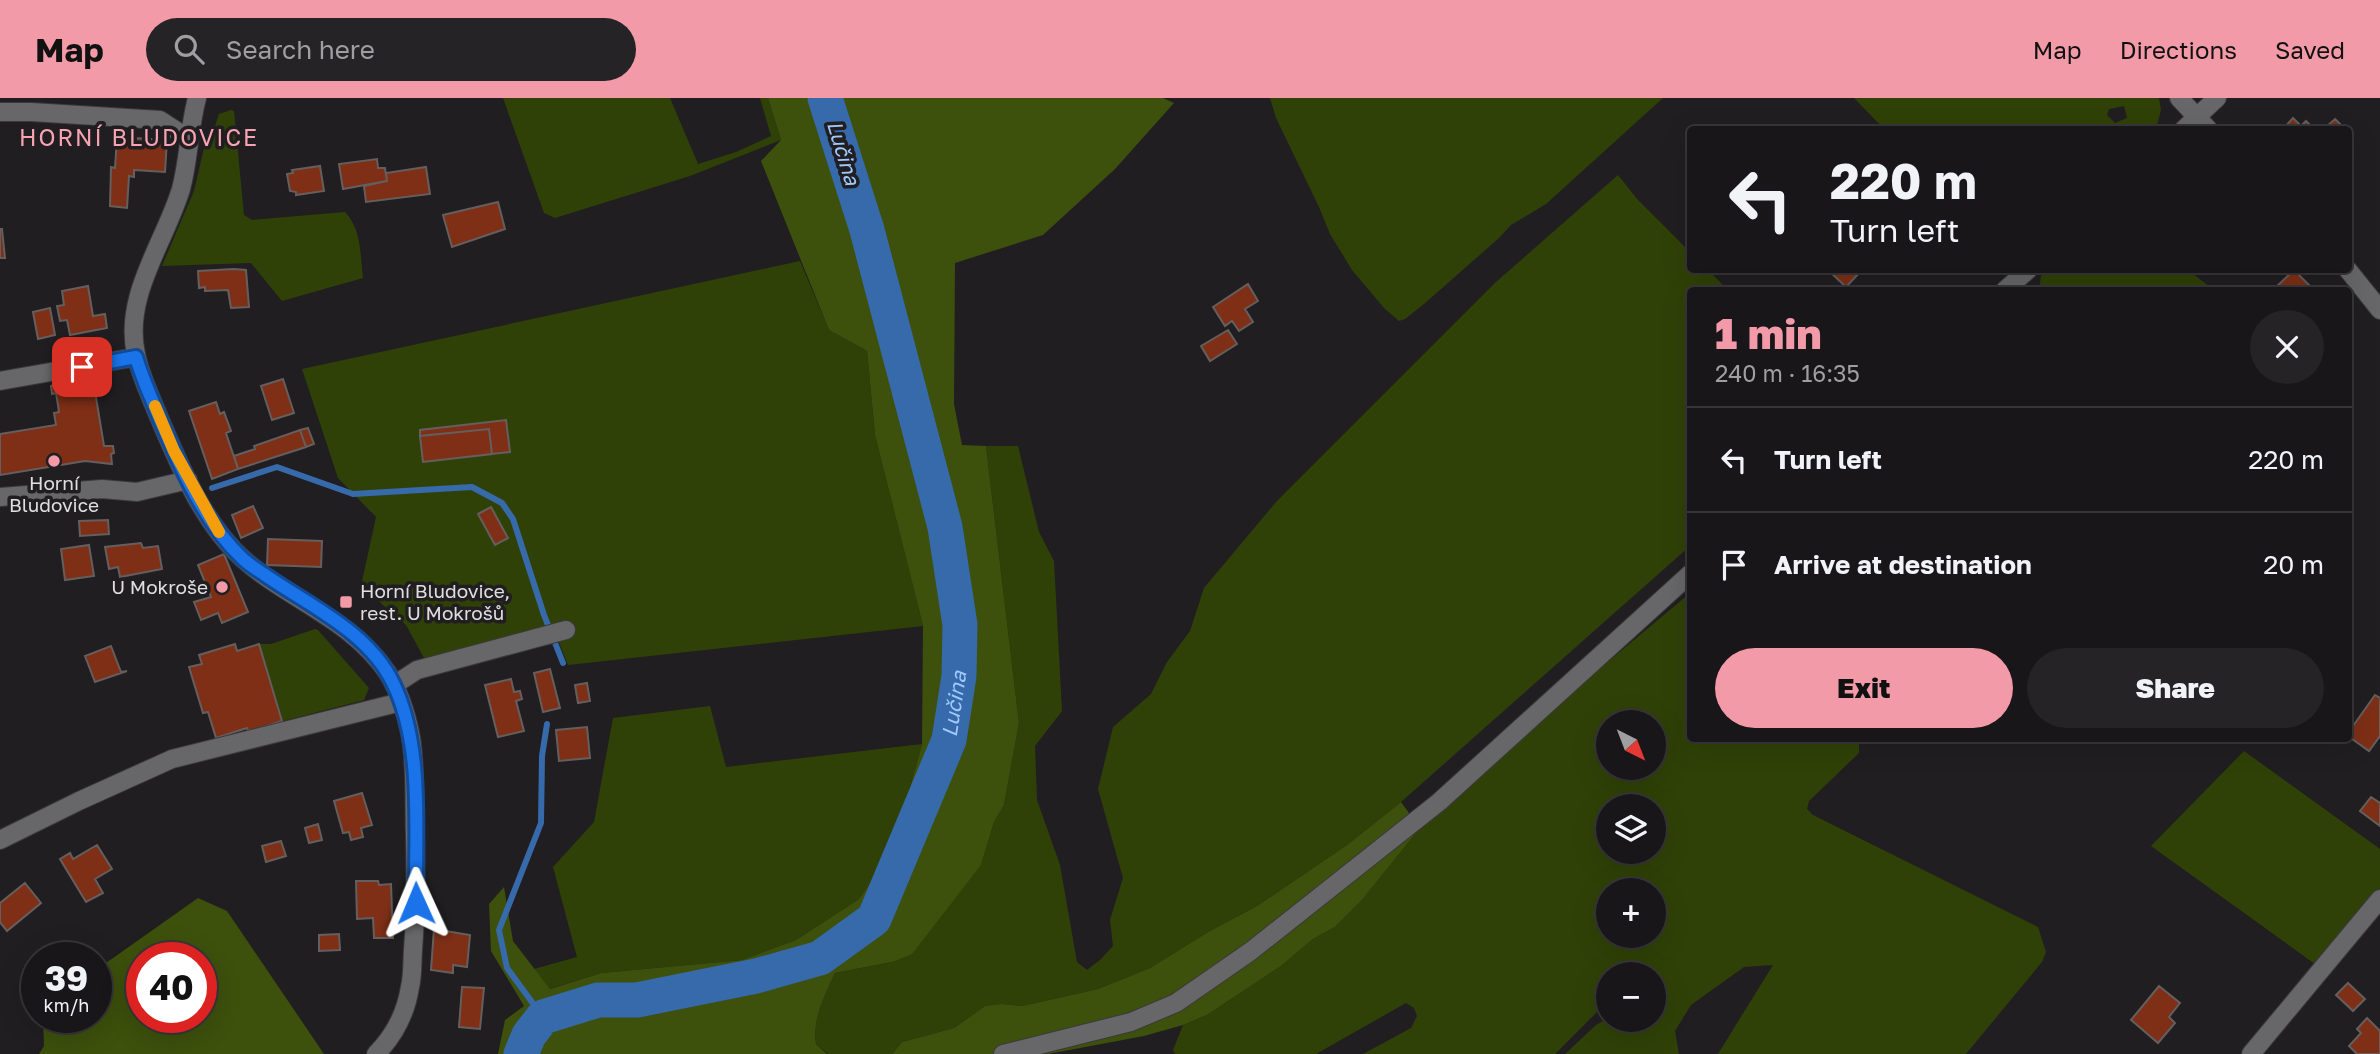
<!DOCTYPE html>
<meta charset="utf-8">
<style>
:root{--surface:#181619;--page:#252326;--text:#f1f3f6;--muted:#9f9fa2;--line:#363538;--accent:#f39aa9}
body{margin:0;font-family:"Golos Text",sans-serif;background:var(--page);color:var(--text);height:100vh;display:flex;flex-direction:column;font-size:26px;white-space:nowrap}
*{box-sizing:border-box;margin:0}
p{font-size:23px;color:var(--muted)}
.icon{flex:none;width:38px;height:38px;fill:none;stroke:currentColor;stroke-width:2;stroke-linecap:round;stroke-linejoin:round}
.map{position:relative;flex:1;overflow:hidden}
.side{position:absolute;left:1687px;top:189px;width:665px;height:455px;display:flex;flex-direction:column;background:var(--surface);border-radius:7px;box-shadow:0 7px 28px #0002,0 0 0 2px var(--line)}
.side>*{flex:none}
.banner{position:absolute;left:1687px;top:28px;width:665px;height:147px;border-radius:7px;box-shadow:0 7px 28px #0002,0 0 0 2px var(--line);background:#181619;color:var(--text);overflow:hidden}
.needle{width:46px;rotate:138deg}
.tools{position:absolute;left:1596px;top:612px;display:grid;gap:14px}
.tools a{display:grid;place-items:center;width:70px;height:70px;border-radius:50%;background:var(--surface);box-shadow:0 7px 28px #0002,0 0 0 2px var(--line);font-size:35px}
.speed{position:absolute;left:21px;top:844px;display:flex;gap:14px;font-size:35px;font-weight:700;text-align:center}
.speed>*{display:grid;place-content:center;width:91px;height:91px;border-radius:50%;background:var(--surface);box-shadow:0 7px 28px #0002,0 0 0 2px var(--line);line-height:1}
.speed small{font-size:18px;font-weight:400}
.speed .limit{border:10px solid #d22;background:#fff;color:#111}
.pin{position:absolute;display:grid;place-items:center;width:60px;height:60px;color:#fff;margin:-30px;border-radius:14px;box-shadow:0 4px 10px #0006}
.me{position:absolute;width:77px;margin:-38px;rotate:359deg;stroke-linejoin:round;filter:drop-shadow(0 0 5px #0008)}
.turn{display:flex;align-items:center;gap:24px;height:147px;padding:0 28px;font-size:32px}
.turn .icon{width:91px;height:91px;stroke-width:2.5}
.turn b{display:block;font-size:49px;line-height:60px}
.round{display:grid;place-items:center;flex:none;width:74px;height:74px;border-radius:37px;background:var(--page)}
.head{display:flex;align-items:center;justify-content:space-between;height:119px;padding:0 28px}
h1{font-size:42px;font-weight:800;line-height:52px;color:var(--accent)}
.action{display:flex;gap:14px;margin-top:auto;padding:14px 28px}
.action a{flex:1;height:80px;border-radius:42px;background:var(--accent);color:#111;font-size:28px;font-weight:800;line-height:80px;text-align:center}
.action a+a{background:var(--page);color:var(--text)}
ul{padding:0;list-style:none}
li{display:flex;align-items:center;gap:21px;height:105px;padding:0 28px;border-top:2px solid var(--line)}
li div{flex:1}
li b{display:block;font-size:26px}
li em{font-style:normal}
header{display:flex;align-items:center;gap:42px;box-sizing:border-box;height:98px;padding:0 35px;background:var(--accent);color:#111}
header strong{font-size:33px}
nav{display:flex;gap:38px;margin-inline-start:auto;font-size:24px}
.search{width:490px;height:63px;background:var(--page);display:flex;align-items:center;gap:18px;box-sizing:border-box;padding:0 24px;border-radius:38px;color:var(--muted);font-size:26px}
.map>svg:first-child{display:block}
</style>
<header>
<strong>Map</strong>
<div class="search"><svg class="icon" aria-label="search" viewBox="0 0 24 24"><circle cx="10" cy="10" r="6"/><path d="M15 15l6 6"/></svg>Search here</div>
<nav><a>Map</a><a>Directions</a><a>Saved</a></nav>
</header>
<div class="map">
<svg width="2380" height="956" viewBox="0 0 2380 956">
<rect width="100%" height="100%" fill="#201e21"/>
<!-- green -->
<path fill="#304107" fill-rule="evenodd" d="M503,0H670L698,66L736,54L771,38L760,0H768L781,42L690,78L555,120L544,115Z
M1270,0H1663L1546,106L1511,127L1499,140L1424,206L1405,221L1399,223L1384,210L1352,172L1330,136L1319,109L1276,20Z
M1854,0H2159L2161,12L2156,31L1885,32ZM2124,8L2127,20L2115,25L2107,17L2109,11Z
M231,12L234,13L244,117L252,122L345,114C362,132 360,157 363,180L282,203L251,165L162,168L194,93L208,33L214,31L219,16Z
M1618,77L1638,102L1690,154V172H1708L1728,192H1690V448L1401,704L1347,747L1257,808L1208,834L1150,870L1098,891L1022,908L1001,906L985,908L954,930L902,944L892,956H828L816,946C812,922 825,897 835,875L892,864L981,767L994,724L1004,707L1019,625L986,348H1018L1039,434L1054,463L1062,613L1035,648L1037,702L1060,767L1077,864L1087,872L1100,862L1113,848L1110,822L1123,780L1098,691L1113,629L1151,596L1167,564L1190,533L1204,490L1276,404L1496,184Z
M800,163L829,232L867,253L875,337L923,528L568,567L553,530L424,560L406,527L361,488L376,419L338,380L302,271Z
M2048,172H2188L2214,192H2037L2039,191L2041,178Z
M1690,495V640L1859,641V655L1809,703L1807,711L1813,717L2038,829L2046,854L2042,864L1966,956H1718L1773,867L1744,869L1691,907L1675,933L1679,956H1565L1596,927L1608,920V922H1654V877H1608V903L1555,956H1363L1411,930L1417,918L1414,910L1406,905L1316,956H1175L1173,952L1183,927L1207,917L1281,868L1313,841L1335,829L1362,802L1420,730L1585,583ZM1608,625H1654V670H1608ZM1608,709H1654V754H1608ZM1608,793H1654V838H1608Z
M315,531L318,532L369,590L364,602L283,623L259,546H271Z
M710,608L726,669L922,646L893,752L859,801L796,842L742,862L601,875L549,891L534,871L577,859L553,769L594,724L613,620Z
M2244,653L2380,751V793L2315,866L2151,748Z"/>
<!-- forest -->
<path fill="#3d500c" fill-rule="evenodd" d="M768,0H1163L1174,5L1115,71L1043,137L955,165L954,306L962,347L986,348L1019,625L1004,707L994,724L981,767L912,856L892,864L835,875C825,897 812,922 816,946L827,956H498L505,922L524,908L491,853L489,806L504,789L513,843L550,891L601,875L742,862L796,842L859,801L893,752L922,646L923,528L875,337L867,253L829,232L761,63L781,42Z
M1401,704L1420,730L1362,802L1335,829L1313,841L1281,868L1207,917L1183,927L1144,938L1048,956H892L902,944L954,930L985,908L1001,906L1022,908L1098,891L1150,870L1208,834L1257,808L1347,747Z
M198,800L227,813L324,956H39L44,948L43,919H96V872ZM142,859H201V919H142Z"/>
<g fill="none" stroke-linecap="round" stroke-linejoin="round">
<!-- stream -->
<path stroke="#376aaa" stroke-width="6" d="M212,390L277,369L353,396L472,389L502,405L513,421L544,517L563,565
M543,919L507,870L499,832L541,725L542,658L547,626"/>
<!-- river -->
<path stroke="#376aaa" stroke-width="35" id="s1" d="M521,956L529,937L543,919L598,902H637L756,878L820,860L874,821L949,642L959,578L960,527L945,429L867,132L825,0"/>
</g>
<!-- building -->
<path fill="#7e2f16" stroke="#645f5e" stroke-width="2" d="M2293,20L2301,28L2306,23L2315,32H2282Z
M2335,21L2346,32H2329L2326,29Z
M117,39L167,42L165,74L134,72V79L129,78L127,110L110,108L111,69L115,70Z
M377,61L378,70H385L387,83L343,91L339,66Z
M320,68L324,93L296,97V94L290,93L287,76L293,75L292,72Z
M426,69L430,96L366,104L364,88L387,83L386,75Z
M498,104L505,131L452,149L443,117Z
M0,131H2L5,160H0Z
M234,171L246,172L249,209L231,210L228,192L205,193V189L199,190L198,173Z
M1828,172H1862L1846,189Z
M2294,172L2314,192H2273Z
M1248,186L1258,203L1245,211L1253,224L1239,233L1232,223L1225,228L1213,209Z
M88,188L93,218L105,216L107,230L70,237L67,222L60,223L57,208L64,207L62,193Z
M50,210L55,237L38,241L33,214Z
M1228,232L1237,246L1210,263L1201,248Z
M92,275L104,348H113L114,355L111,356L112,366L85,363L0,377V336L56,327L54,315L59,314L56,295L52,296L51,288L54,287L53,281Z
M283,281L294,315L272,322L261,288Z
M216,304L220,316L224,314L231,333L226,335L238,371L212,381L189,313Z
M506,322L510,354L492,356L489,331L420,338V332Z
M308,330L314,346L306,349L300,332Z
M489,331L492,356L423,364L420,338Z
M300,332L306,349L238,371L234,358L255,351L254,348Z
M253,408L263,430L241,440L232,417Z
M491,409L508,440L495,447L478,416Z
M108,422L109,436L80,438L79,423Z
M268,441L322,443L321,469L267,467Z
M141,445L143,450L158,448L162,471L120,479L118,469L109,471L105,449Z
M89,447L94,478L65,482L61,451Z
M224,456L248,514L222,525L218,515L201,522L194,504L211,499L198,467Z
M235,546L237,553L259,546L282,623L249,634L247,630L216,640L208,614L203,615L189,569L202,566L199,557Z
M111,548L121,574L127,573L95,584L85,558Z
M550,571L560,610L543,614L534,575Z
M511,581L514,594L520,593L522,601L516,603L524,633L498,639L485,587Z
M587,585L590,603L578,605L575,587Z
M2375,597L2380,600V638L2369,653L2348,638V635Z
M587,629L590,660L559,663L556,632Z
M362,695L372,727L361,730L363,739L351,742L349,734L343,735L334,703Z
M2371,699L2380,705V728L2360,713Z
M318,726L322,742L309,745L305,730Z
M281,743L286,758L266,764L262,748Z
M97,747L112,771L95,781L103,795L86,804L60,761L70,755L73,761Z
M356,783H378L379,787L391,786L393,840H374L373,820L357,821Z
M25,785L41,805L7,833L0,824V805Z
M434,831L470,837L467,869L453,867V875L431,872Z
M339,836L340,852L319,853V837Z
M2348,885L2365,901L2353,913L2336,897Z
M2159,888L2180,905L2169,919L2175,925L2158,945L2131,922Z
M462,889L484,890L480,931L459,929Z
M2367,920L2380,933V956H2357L2349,948L2361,935L2357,931Z"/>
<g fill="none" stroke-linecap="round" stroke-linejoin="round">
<!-- minor casing -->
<g stroke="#3b393c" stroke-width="20">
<path id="minor" d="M197,0C189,30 189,61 181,91C165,144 123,198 136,256C140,277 150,297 158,317C179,366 202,424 243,461C289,502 351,521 387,574C399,593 407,618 411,640C416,672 414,706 415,738C416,776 416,813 413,852C412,864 413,877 410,889C406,914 394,938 376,956
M2179,0L2209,32
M0,14H31L160,22L189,41
M2183,32L2217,0
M2348,172L2380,212
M2005,192L2028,172
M0,283L136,259
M0,399L102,391L137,394L188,382
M394,587L417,572L566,532
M0,742L79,703L172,661L401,604
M1003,956L1131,924L1176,905L1251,853L1439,704L1690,476
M2251,956L2380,801"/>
</g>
<!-- minor -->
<use href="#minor" stroke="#676769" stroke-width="18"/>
</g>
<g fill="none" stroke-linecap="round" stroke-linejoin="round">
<!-- route casing -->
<g stroke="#114b97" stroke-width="18">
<path id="route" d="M82,269L136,259C142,280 151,299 159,319C180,368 203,423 242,460C250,468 260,473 268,479C312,509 369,535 393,585C424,648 415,736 416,805"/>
</g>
<!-- route -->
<use href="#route" stroke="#1a73e8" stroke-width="12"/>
<!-- slow -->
<path stroke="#f59e0b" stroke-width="12" d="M155,308L174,353L219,434"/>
</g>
<!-- markers -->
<g fill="#f39aa9" stroke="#201e21" stroke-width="2.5">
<circle cx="54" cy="363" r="7"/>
<circle cx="222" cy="489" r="7"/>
<rect x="339" y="497" width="14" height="14" rx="3.5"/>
</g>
<g text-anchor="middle" stroke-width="7" stroke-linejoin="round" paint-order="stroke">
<!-- poi labels -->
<g font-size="19" fill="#e0dee0" stroke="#201e21">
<text x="54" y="392">Horní<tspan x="54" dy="22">Bludovice</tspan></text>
<text x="208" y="496" text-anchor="end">U Mokroše</text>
<text x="360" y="500" text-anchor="start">Horní Bludovice,<tspan x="360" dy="22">rest. U Mokrošů</tspan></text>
</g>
<!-- water labels -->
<g font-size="21" font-style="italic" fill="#9fc8fd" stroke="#201e21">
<text transform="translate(843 55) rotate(73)" y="7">Lučina</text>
<text dy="7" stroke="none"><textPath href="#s1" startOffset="625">Lučina</textPath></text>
</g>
<!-- quarter labels -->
<g font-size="23" letter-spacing="2" fill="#f7a3b1" stroke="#201e21">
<text x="139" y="48">HORNÍ BLUDOVICE</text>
</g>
</g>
</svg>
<div class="tools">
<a><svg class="needle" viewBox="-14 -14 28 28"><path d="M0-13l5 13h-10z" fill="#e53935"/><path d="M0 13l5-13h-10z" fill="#9f9fa2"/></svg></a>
<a><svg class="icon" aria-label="layers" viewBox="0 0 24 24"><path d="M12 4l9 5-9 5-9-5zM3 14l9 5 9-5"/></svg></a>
<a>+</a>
<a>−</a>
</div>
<div class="speed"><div>39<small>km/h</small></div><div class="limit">40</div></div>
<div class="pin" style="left:82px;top:269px;background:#d93025"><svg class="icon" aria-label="arrive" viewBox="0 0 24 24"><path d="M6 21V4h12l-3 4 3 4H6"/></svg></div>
<svg class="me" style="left:416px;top:805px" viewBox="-20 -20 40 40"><path d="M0-17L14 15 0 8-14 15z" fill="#1a73e8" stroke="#fff" stroke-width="4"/></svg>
<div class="banner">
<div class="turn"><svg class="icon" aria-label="left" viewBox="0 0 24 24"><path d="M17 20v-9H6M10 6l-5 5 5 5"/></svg><div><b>220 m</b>Turn left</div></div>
</div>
<section class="side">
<div class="head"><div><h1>1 min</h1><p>240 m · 16:35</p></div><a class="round"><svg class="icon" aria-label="close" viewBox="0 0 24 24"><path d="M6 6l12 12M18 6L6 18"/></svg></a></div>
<ul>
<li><svg class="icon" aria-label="left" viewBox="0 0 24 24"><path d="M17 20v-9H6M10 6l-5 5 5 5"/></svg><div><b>Turn left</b></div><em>220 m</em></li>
<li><svg class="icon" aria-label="arrive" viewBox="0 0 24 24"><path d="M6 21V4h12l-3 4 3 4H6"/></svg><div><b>Arrive at destination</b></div><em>20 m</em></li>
</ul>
<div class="action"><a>Exit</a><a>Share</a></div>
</section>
</div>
